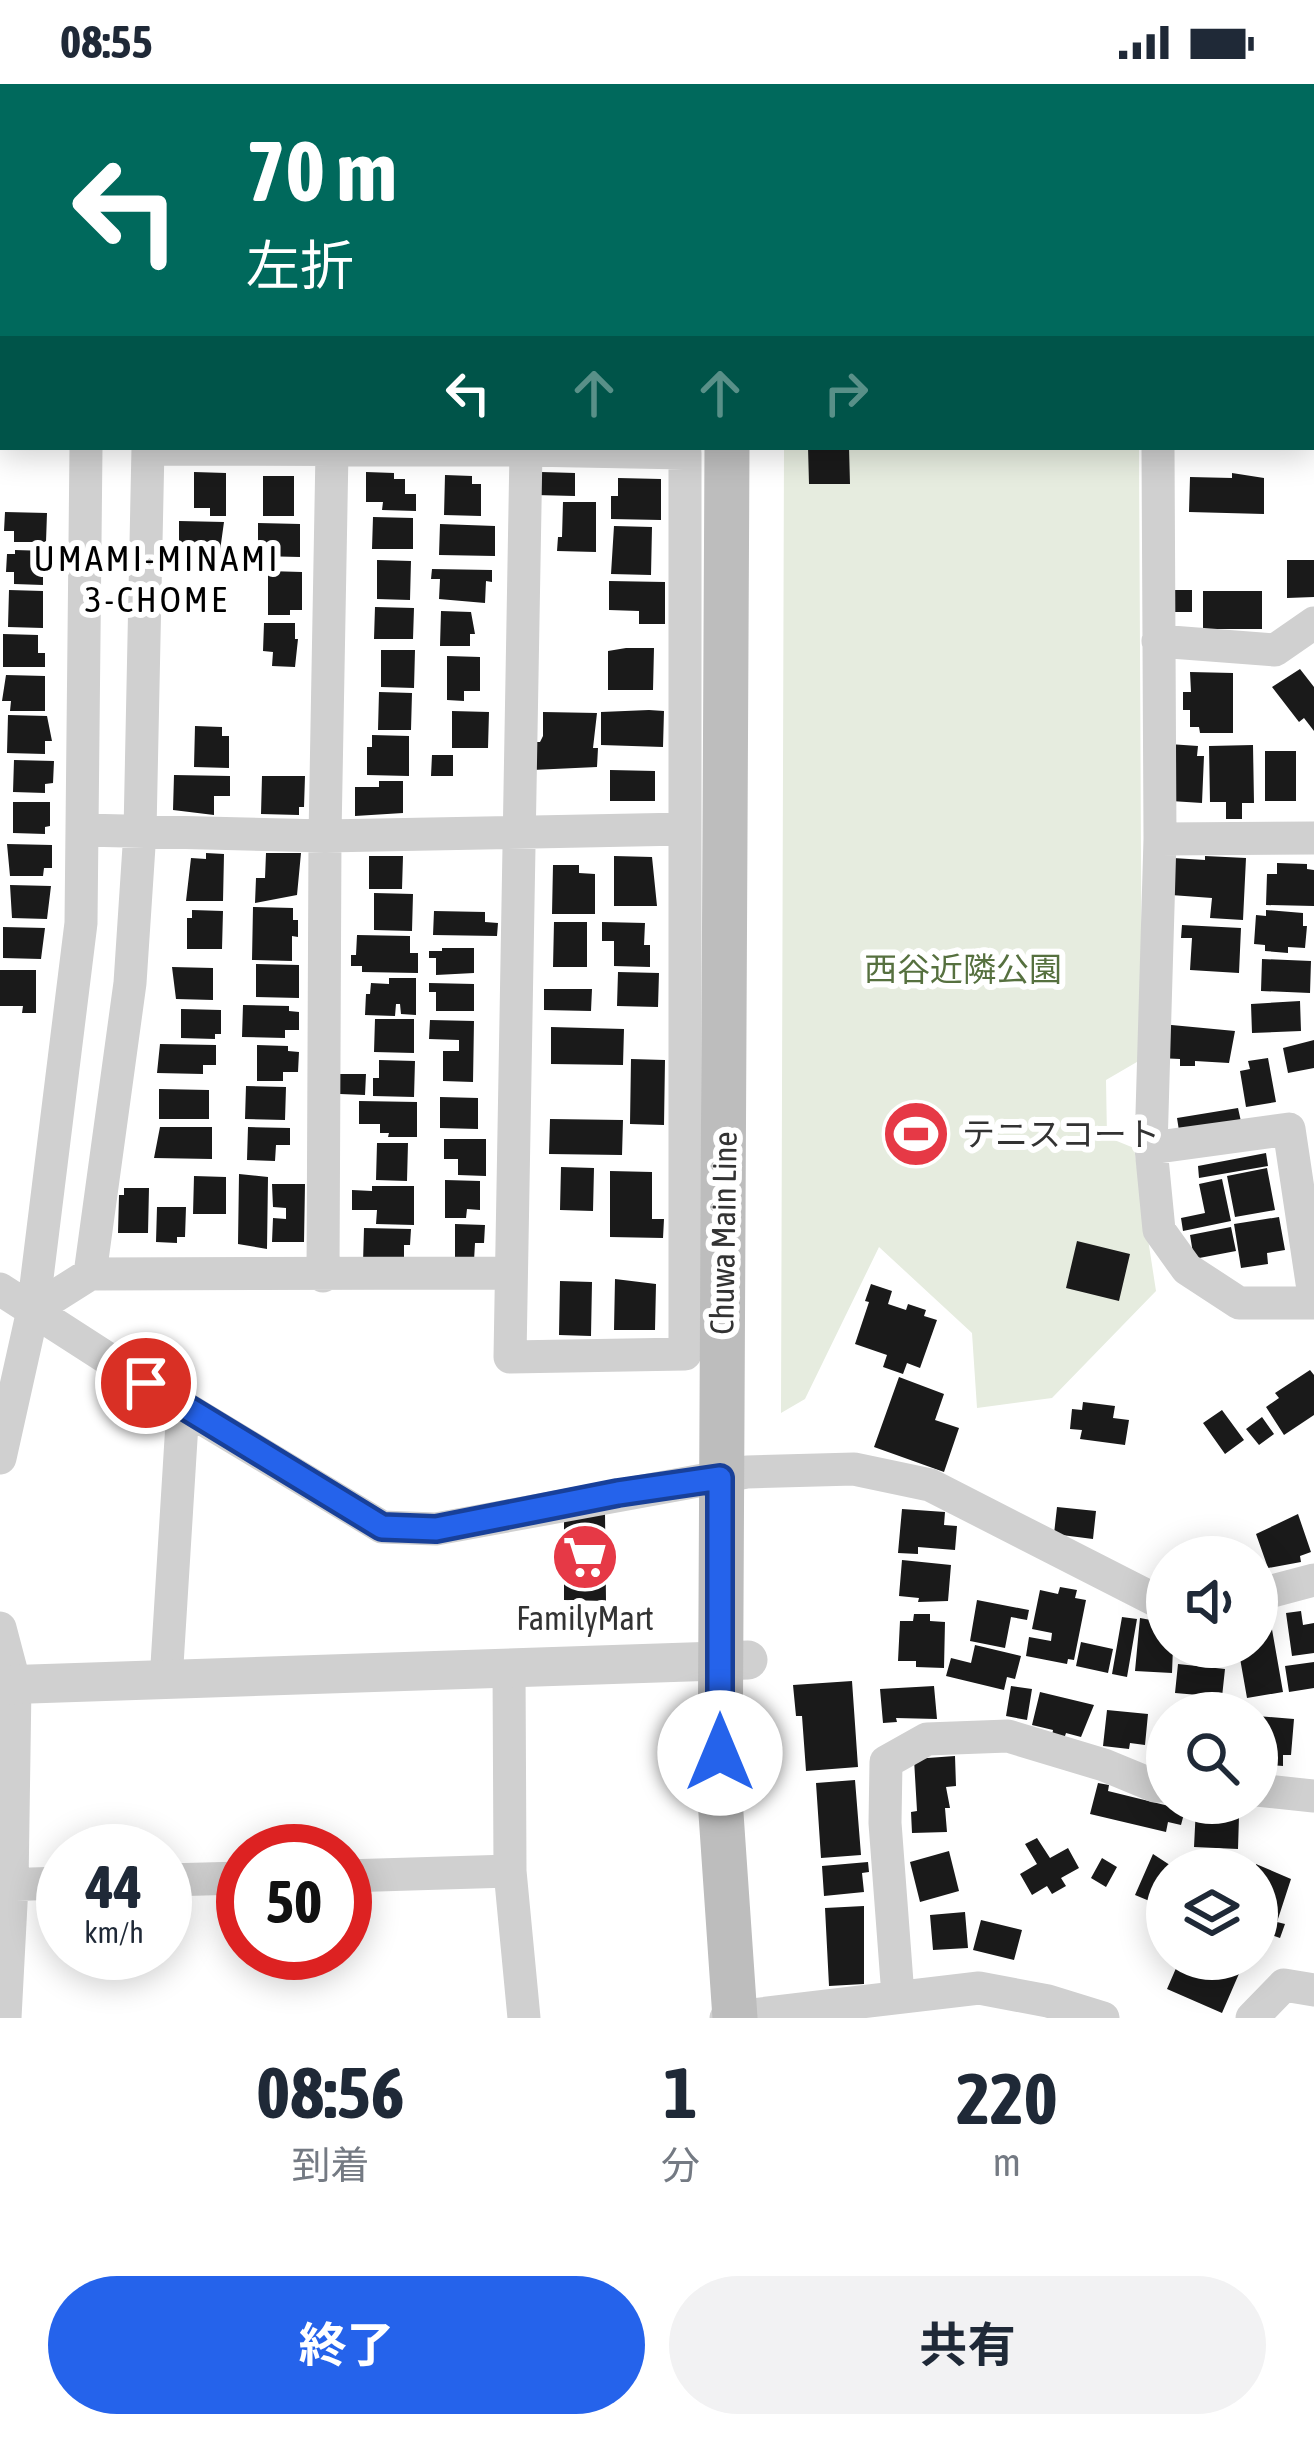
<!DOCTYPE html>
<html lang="ja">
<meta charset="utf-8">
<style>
:root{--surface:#fff;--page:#f2f2f3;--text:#1f2937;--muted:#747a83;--accent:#2563eb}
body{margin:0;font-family:"Asap Condensed","Noto Sans JP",sans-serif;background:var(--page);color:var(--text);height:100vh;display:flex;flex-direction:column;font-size:45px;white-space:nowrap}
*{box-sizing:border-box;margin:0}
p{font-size:39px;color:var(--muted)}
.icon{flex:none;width:66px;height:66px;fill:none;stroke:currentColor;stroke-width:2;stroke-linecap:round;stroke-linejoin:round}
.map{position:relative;height:1934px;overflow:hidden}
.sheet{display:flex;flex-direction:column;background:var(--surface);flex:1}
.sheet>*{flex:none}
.banner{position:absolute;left:0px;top:0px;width:1314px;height:366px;box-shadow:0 6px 30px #0003;background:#00695c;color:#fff;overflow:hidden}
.fabs{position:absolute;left:1146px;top:1452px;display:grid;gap:24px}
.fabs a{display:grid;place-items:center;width:132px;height:132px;border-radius:50%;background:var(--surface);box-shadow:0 6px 30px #0003;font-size:60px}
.speed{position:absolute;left:36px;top:1740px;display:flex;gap:24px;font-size:60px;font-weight:700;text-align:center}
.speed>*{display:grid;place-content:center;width:156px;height:156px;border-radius:50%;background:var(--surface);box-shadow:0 6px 30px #0003;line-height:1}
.speed small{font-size:30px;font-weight:400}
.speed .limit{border:18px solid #d22;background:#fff;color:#111}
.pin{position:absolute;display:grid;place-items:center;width:102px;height:102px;color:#fff;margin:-51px;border:6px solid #fff;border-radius:50%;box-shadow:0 3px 12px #0007}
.me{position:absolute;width:132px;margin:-66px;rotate:0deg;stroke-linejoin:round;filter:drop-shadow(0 0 9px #0008)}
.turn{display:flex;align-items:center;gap:42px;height:252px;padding:0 48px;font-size:54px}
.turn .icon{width:156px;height:156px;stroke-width:2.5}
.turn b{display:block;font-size:84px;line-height:102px}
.lanes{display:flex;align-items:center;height:114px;padding:0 48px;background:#0003;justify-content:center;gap:60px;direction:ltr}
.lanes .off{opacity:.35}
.eta{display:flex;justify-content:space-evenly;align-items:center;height:204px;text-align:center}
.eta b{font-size:72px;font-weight:700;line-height:84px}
.primary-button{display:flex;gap:24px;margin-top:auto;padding:24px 48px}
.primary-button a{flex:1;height:138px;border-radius:72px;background:var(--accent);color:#fff;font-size:48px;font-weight:700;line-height:138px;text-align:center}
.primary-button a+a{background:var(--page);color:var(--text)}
.status{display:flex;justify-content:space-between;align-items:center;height:84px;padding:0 60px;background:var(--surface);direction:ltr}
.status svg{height:33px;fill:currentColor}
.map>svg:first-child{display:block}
</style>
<div class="status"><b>08:55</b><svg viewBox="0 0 49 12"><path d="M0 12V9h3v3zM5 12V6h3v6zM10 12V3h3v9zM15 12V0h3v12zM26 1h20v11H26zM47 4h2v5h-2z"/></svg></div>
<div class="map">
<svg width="1314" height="1934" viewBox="0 0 1314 1934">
<rect width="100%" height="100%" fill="#fff"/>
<!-- green -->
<path fill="#e6ecdf" d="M162,0H712V3H162Z
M784,363H1139L1142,975L1106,996L1107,1053L1134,1064L1156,1207L1052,1314L977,1324L972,1249L879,1163L805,1315L781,1329Z"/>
<!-- building -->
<path fill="#1a1a1a" d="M808,363H849L850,400H809Z
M194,388L226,389V432H210V424H194Z
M366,388L394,389V395H405V410H416V427L382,426L383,418H366Z
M541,388L575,389V412L535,411Z
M1232,389L1264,394V430L1189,428L1190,393L1232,394Z
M445,391L472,392V400H481V432L444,431Z
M263,392H294V432H263Z
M618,394L661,395V436L611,435V412H618Z
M563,418H596V468L557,467L558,453H562Z
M5,428L47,429L46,458H14V447H4Z
M373,433L413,434V465H372Z
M179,437L224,438L218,481H179Z
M258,439L300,440V473L258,472Z
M440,440L495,442V472L439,471Z
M614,442L652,443L651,491L611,490Z
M15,466L48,467V490L43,491V501L14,500V488H6L7,470H15Z
M377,476L411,477L410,516L377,515Z
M1287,476H1314V513L1287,514Z
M432,485L492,486V498L486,497L485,519L439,515L440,495H431Z
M268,487L302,488V526H290V531H268Z
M609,497L665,498V540H639V527L609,526Z
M9,506L43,507V544L8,543Z
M1170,506H1192V528H1170Z
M1203,507H1262V545H1203Z
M375,523L414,524L413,555H374Z
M441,527L471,528L475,550H470V562H440Z
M264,539H295V555H298L295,583L272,582L273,568L263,567Z
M3,550L38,551V569H45V583H3Z
M626,564H654L653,606H608V567Z
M381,566H415L414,604L381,603Z
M447,572L480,573V607H464V617L447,616Z
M1300,585L1314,603V647L1304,634L1299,638L1272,603Z
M1190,588L1233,589V649H1200L1199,643H1190V626H1183V608H1191Z
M6,591L45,592V627H10L11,617H2Z
M379,608L412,609L411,646H378Z
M649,626L664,627L663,663L601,661V628Z
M452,627L489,628L488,664H452Z
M543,628L597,629L593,664H598L597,683L532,686L533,658H540L543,652Z
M8,631L47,632L52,657H45V670L7,669Z
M195,642L222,643V652H229V684L194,683Z
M372,651L409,652V692L367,691V663H372Z
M1169,660L1198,662L1197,672H1204L1202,719L1171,717Z
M1253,661L1254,719H1242V735H1226V718H1210L1209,662Z
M1265,667H1296V717H1265Z
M432,671H453V692H431Z
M14,676L54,677L53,699L45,700V709L13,708Z
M610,686L655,687V717H610Z
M174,691L230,692V712H214V731L173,726Z
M262,692H305L304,723H299V731L261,730Z
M379,697H403V729L355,732V703H379Z
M13,718H50V742L45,743V750L13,749Z
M7,760L52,761V784H44L43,792H10Z
M206,769L224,770L223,817H186L191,774L206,775Z
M266,769H301L297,811L255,819L256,794H265Z
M369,772H403L402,805H369Z
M614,772L652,773L657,822H614Z
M1205,772L1246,774L1243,836L1210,834L1212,814L1171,811L1173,774L1205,776Z
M1277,779L1307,780V785L1314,786V822L1266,821L1267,790H1277Z
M553,781H579V789L595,790V830H552Z
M10,801L51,802L47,835L12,834Z
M374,809L413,810L412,847L374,846Z
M253,823L293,824V836H298V853L292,852V877L252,876Z
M192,826L223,827L222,865H187V834H192Z
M1266,826L1303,829V842H1307L1305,864L1288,863V869L1265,867V861L1254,860L1256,831L1266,832Z
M434,827L485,828V838L498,839L497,852L433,851Z
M554,838H587V883H553Z
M602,838L645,839L644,861H650V883L614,882V857H602Z
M1182,841L1241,844L1239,889L1190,886L1192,854H1181Z
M3,843L45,844L41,875L3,874Z
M357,851L410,852V869H418V889L362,888V882H351V871H356Z
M442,864H474V889L436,891V874H429V867H442Z
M1262,875L1311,877L1310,909L1261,907Z
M256,880L299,881V914L256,913Z
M172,883L213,884V916L176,915Z
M0,886H36V929H22L23,922H0Z
M618,888L659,889L658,923L617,922Z
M389,894H416V931L401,930L400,920H396L395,932L365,931L366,910H370L371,899L389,900Z
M429,899L474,900V927H436V908H429Z
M544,905H592L591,927L544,926Z
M1300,917L1301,947L1252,949L1251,920Z
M243,921L289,922V927L299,928V946H285V954L242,953Z
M181,925L221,926V950H215V955L181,954Z
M375,935H414V969L374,968Z
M430,936L474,937L473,998L443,997V967H459V956L429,955Z
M1161,940L1235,947L1229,979L1195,977V982H1180V975L1159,974Z
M551,943L624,945L623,981L551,980Z
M1314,956V984L1288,989L1283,964Z
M160,960L216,961V981H203V990L157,989Z
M257,961L288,962V967L299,968L298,988H283V997H257Z
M1268,974L1276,1018L1246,1023L1240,987L1250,985L1248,977Z
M631,975L665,976L664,1041L630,1040Z
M379,976L415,977L414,1013L373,1012V994H379Z
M340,990H366L365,1011L340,1010Z
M246,1002L286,1003L285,1036L245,1035Z
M159,1005L209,1006V1035H159Z
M440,1013L478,1014V1045L440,1044Z
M359,1017L417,1018V1053H388L389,1049H380V1040H359Z
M1238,1024L1242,1042L1180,1053L1177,1034Z
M550,1035L623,1036L622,1071L549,1070Z
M160,1043H212V1075L154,1074Z
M248,1043L290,1044V1061H276L275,1077L247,1076Z
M444,1055H486V1092L458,1091V1075H444Z
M377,1059H408L407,1097L376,1096Z
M1266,1069L1268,1082L1199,1094L1198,1082Z
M561,1083L594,1084L593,1127L560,1126Z
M1267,1084L1275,1126L1235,1133L1227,1092Z
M610,1087L652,1088V1135H664L663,1154L610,1153Z
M239,1090L268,1093L267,1165L238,1160Z
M194,1092L226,1093V1130H193Z
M1222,1095L1231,1137L1183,1147L1181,1134L1205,1129L1199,1100Z
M445,1096L480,1097V1126L467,1125L466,1134H445Z
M272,1100H305L304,1158H272L273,1134L286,1135V1124L273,1123Z
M372,1102H414V1141L376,1140L377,1126H352V1106L372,1107Z
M124,1104H149L148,1149H118L119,1111H124Z
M157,1123H186L185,1153H177V1159L156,1158Z
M1279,1133L1285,1166L1267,1169L1268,1180L1241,1184L1234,1140Z
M455,1140L485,1141L484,1159H475L474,1177H455Z
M1231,1143L1236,1167L1194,1175L1190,1151Z
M364,1144L411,1145L410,1161H404V1174L363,1179Z
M1077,1157L1130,1170L1119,1217L1066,1204Z
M615,1195L656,1200L655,1246H614Z
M560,1197L592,1198L591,1252L559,1251Z
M871,1200L892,1207L888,1220L906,1226L908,1220L926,1226L924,1232L937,1236L920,1284L907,1279L903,1290L883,1283L887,1271L855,1260L869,1218L865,1217Z
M1310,1286L1314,1291V1331L1284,1351L1266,1323L1279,1314L1275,1309Z
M899,1293L944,1310L935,1336L959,1344L944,1388L874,1363Z
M1083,1318L1115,1322L1113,1334L1129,1336L1125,1361L1080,1355L1082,1346L1070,1345L1072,1325L1082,1326Z
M1222,1326L1244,1356L1225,1370L1203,1339Z
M1262,1333L1274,1350L1259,1361L1246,1345Z
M1057,1423L1096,1427L1093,1455L1054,1450Z
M902,1425L945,1428L944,1441L957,1442L955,1466L918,1463V1470L898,1469Z
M564,1429H605L606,1517L564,1516Z
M1298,1430L1311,1468L1300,1472L1301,1478L1268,1484L1256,1450Z
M902,1476L951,1481L948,1517L918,1518L919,1514L899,1512Z
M1060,1503L1077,1506L1075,1514L1086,1516L1074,1576L1068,1575L1067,1580L1026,1572L1029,1553L1051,1557L1052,1549L1032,1545L1040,1506L1058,1510Z
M977,1516L1029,1526L1027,1536L1011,1533L1005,1564L970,1557Z
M1301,1527L1303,1541L1314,1539V1569L1292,1572L1286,1529Z
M914,1530H930V1537L945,1538L944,1584L916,1583V1577H898L900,1537H913Z
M1122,1533L1137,1535L1127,1593L1112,1590Z
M1140,1534L1167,1539V1563H1173L1172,1589L1135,1587Z
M1270,1534L1283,1608L1247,1614L1238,1563H1257V1536Z
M1081,1558L1113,1565L1108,1589L1076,1582Z
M975,1561L1021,1572L1015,1595L1007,1593L1004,1606L946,1592L951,1574L971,1579Z
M1194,1563H1219L1217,1580L1192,1577Z
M1314,1578V1604L1289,1608L1285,1582Z
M1178,1580L1225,1585L1222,1613L1175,1609Z
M852,1597L858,1683L806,1687L802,1632H796L793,1601Z
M934,1602L937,1635L896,1634L897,1638L883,1639L880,1605Z
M1011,1602L1032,1605L1027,1636L1006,1632Z
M1040,1608L1094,1621L1081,1653L1066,1649L1064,1655L1052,1652L1053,1646L1032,1641Z
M1107,1626L1148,1630L1145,1661L1130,1659L1129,1665L1103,1662Z
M1257,1632L1294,1635L1291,1671H1283V1682L1257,1680V1663L1264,1664V1649H1257Z
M955,1672L956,1702L946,1703L950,1724H945L947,1748L912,1749L911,1728L917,1727L914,1675Z
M855,1696L861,1771L821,1774L816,1699Z
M1098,1699L1109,1701L1108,1707L1185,1726L1181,1741L1168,1738L1166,1748L1090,1730Z
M1196,1723L1227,1724L1226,1731L1239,1732L1238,1765L1194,1763Z
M1037,1754L1050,1774L1068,1764L1079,1784L1061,1794L1066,1802L1052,1810L1047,1802L1032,1811L1020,1790L1037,1780L1025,1760Z
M949,1767L959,1807L920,1818L910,1778Z
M1153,1770L1176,1785H1167V1831L1161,1829L1164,1823L1135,1811Z
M1102,1774L1117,1783L1106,1803L1091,1794Z
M868,1778L869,1788L862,1789L864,1808L824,1812L822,1782Z
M1256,1780L1291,1795L1277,1838L1285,1840L1280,1854L1257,1846Z
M864,1822V1900L829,1902L825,1824Z
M965,1828L968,1864L933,1866L930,1831Z
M981,1836L1022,1846L1014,1876L973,1866Z
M1180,1875H1218L1241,1885L1222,1929L1167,1905Z"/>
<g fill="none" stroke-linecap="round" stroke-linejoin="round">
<!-- minor -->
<path stroke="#d0d0d0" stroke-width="33" d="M90,3V0
M141,3V0
M891,3V0
M1273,3H1279
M1311,48L1314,52
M0,168H3
M1311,182H1314
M0,281H3
M1158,363L1160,755L1151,1064L1159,1146L1187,1185L1239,1219H1314
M148,365L526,366L510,1273L685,1270V369L526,366
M1158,557L1275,566L1314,539
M84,746L325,752L685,745
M1160,755L1314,754
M1151,1064L1289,1045L1314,1212
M90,1190L130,899L140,747L148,363
M323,1192L325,752L332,367
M0,1205L183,1323L382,1443L436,1445L747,1388L854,1385L930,1401L1167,1522
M33,1226L90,1190L511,1189
M0,1374L33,1226L81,839L86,363
M1257,1511L1314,1496
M0,1544L15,1601L12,1801L5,1934
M509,1583L510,1787L524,1934
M166,1597L183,1323
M1257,1706L1314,1712
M345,1792L510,1787
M165,1796L243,1794
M0,1801L63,1799
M898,1912L885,1739L886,1678L927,1655L1008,1652L1104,1681L1155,1702H1167
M726,1934L979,1904L1048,1917L1103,1934
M1252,1934L1284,1901L1314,1906"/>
<!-- tertiary -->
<path stroke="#d0d0d0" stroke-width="39" d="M0,1601L748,1576"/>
<!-- secondary -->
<path stroke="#bdbdbd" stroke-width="45" d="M757,3V0
M727,363L720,1715L735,1934"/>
</g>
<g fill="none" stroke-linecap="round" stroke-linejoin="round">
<!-- route casing -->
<g stroke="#184099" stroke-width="30">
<path id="route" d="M146,1299L382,1443L436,1445L618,1409L720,1394V1669"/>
</g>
<!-- route -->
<use href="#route" stroke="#2563eb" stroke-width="21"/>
</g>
<!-- icons -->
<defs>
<g id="stadium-disc" transform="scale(3.45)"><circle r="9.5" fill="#e63946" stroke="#fff"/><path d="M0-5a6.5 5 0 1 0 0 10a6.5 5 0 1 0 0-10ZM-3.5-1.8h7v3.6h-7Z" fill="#fff"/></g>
<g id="supermarket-disc" transform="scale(3.45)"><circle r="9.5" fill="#e63946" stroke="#fff"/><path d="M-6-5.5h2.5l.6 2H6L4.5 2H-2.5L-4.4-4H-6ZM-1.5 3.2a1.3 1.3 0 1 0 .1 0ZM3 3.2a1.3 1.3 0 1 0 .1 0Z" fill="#fff"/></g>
</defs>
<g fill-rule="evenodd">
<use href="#stadium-disc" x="916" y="1050"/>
<use href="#supermarket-disc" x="585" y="1473"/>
</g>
<g text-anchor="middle" stroke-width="12" stroke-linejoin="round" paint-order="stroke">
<!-- park labels -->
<g font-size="33" fill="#56703f" stroke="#fff">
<text x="963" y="897">西谷近隣公園</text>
</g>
<!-- poi labels -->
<g font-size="33" fill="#333" stroke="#fff" text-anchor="start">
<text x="962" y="1062">テニスコート</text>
<text x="585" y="1546" text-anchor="middle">FamilyMart</text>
</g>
<!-- street labels -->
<g font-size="33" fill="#333" stroke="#fff">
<text transform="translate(723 1149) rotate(-89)" y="12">Chuwa Main Line</text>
</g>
<!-- neighbourhood labels -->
<g font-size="36" letter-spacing="3" fill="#000" stroke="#fff">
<text x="157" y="487">UMAMI-MINAMI<tspan x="157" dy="41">3-CHOME</tspan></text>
</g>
</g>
</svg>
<div class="fabs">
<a><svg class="icon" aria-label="sound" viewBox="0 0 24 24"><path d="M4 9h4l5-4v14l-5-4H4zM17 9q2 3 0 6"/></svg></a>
<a><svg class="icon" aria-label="search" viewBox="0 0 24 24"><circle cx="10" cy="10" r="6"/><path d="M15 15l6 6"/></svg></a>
<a><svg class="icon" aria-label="layers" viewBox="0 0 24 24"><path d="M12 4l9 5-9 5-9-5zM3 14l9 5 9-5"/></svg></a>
</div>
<div class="speed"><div>44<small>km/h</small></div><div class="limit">50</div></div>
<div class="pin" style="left:146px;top:1299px;background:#d93025"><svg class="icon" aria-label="arrive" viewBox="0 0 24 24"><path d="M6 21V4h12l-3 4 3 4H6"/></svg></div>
<svg class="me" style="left:720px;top:1669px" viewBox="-20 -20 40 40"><circle r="19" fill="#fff"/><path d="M0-13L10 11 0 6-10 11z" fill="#2563eb"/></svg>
<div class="banner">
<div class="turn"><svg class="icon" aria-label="left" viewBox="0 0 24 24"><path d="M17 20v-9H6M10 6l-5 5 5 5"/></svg><div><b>70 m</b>左折</div></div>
<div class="lanes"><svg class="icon" aria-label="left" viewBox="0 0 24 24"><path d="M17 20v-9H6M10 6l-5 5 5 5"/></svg><svg class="icon off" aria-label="ahead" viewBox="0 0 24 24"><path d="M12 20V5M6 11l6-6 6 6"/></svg><svg class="icon off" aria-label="ahead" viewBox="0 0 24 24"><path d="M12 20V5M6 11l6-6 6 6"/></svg><svg class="icon off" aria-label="right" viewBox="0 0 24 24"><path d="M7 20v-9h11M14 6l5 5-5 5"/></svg></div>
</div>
</div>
<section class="sheet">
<div class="eta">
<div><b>08:56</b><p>到着</p></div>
<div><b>1</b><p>分</p></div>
<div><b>220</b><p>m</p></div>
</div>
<div class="primary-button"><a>終了</a><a>共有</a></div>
</section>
